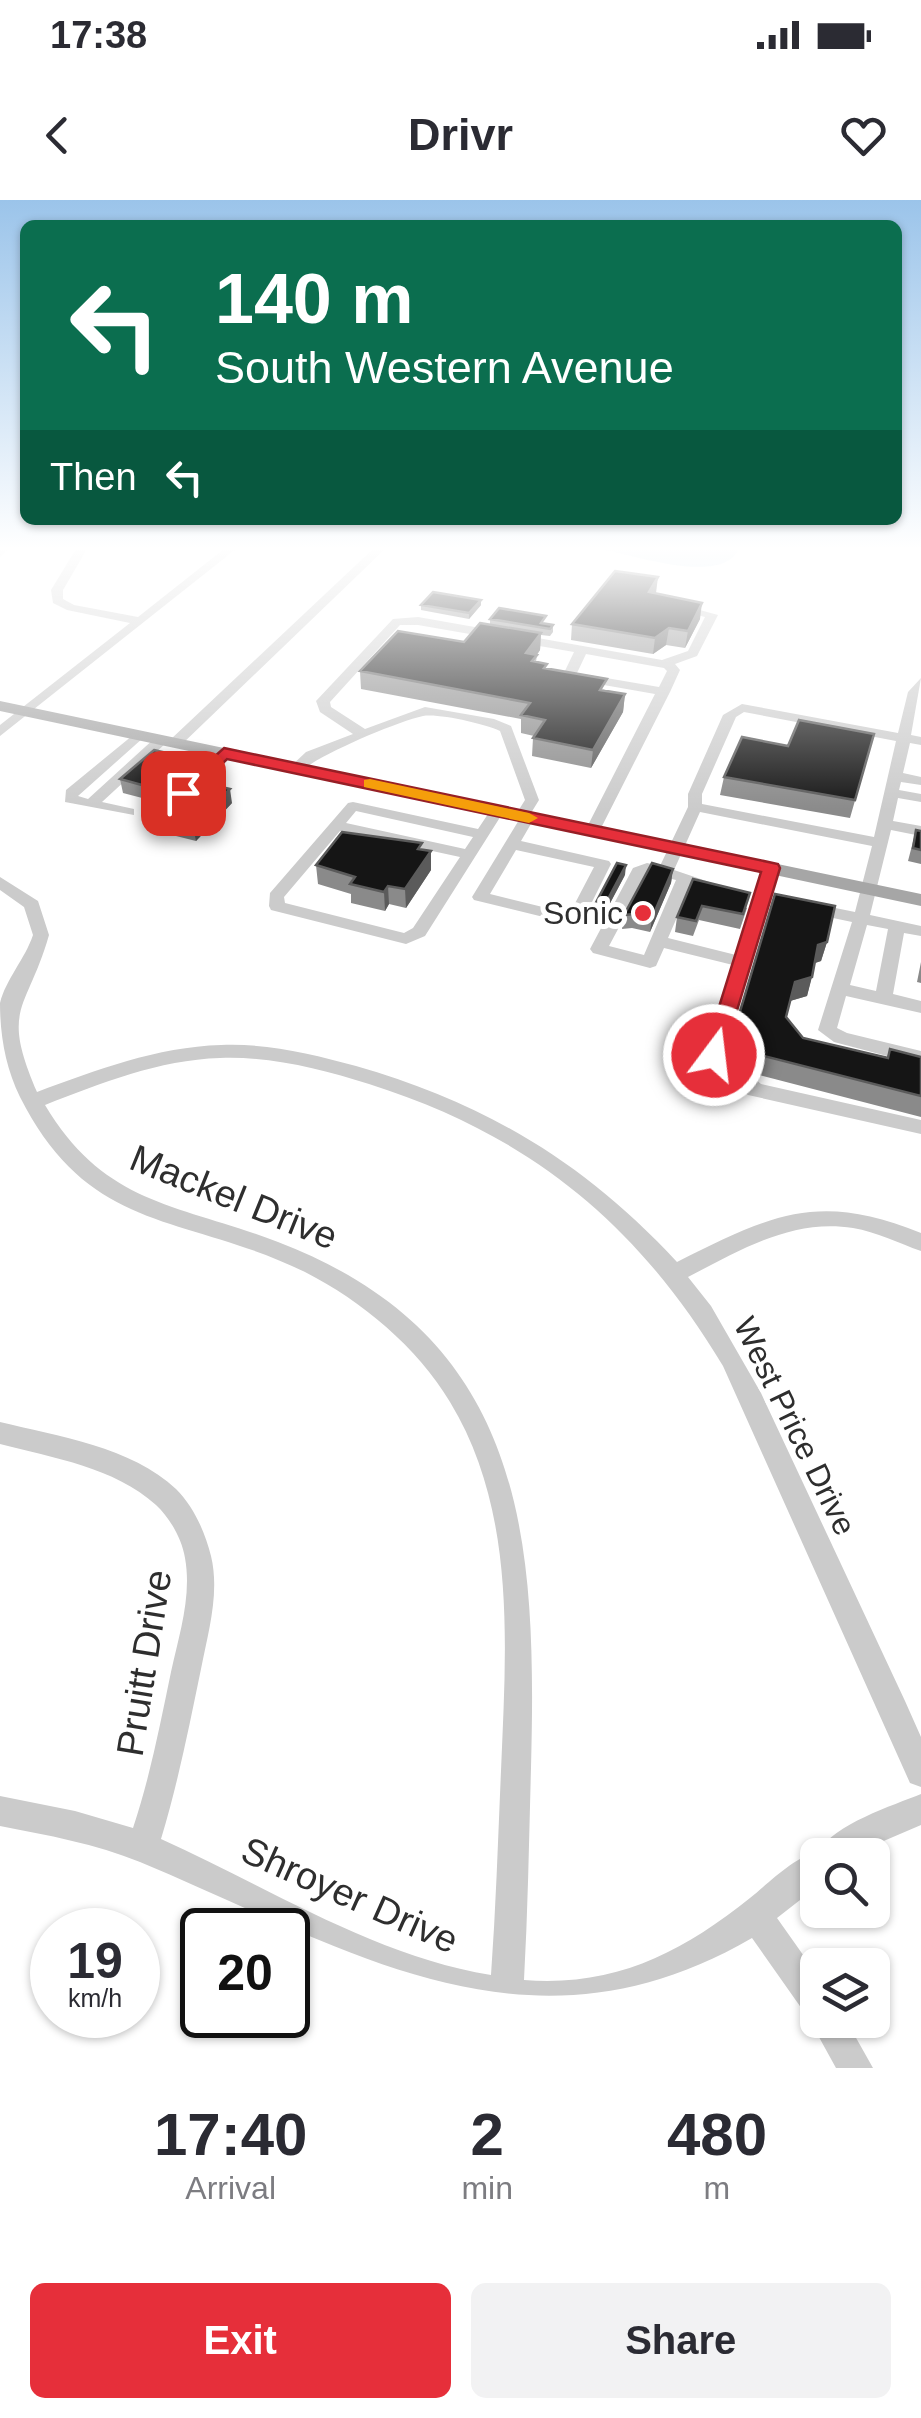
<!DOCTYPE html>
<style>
:root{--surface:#fff;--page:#f2f2f3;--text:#2b2b33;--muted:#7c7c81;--accent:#e62f3a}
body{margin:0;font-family:Arial,sans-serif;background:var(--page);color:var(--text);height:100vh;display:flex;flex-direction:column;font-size:38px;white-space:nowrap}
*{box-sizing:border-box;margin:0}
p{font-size:32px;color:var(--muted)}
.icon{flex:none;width:55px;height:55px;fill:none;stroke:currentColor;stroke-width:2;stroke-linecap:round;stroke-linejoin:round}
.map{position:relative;height:1868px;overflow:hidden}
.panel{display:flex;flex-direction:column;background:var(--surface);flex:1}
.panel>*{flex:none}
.top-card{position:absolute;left:20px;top:20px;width:882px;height:305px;border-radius:15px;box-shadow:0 2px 8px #0004;background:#0b6e4f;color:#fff;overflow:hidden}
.fabs{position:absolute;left:800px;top:1638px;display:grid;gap:20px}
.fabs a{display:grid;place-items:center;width:90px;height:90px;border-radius:15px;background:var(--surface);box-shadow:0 2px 8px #0004;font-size:50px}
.speed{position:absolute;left:30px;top:1708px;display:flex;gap:20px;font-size:50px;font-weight:700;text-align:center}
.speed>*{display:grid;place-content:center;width:130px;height:130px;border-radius:50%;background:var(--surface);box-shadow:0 2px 8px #0004;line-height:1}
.speed small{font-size:25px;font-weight:400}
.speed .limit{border:5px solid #111;border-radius:15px;background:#fff;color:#111}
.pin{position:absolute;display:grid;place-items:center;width:85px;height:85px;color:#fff;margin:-42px;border-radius:20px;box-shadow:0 5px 15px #0006}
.me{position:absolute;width:110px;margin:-55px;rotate:15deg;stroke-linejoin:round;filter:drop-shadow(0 0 8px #0008)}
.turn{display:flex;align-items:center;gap:35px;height:210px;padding:0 30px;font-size:45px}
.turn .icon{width:130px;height:130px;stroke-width:2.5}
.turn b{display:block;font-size:70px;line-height:85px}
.then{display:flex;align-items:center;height:95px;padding:0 30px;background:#0003;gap:20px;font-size:38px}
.eta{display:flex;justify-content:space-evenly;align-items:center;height:170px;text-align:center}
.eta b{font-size:60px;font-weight:800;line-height:70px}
.cta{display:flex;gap:20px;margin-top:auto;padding:20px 30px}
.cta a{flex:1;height:115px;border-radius:15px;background:var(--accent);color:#fff;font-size:40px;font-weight:800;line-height:115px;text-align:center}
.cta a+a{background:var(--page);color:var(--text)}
.status{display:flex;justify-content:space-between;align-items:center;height:70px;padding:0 50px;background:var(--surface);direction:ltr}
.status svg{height:28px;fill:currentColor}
header{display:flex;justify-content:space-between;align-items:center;height:130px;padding:0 30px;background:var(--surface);font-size:45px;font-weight:800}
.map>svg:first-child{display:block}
</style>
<div class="status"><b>17:38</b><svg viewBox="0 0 49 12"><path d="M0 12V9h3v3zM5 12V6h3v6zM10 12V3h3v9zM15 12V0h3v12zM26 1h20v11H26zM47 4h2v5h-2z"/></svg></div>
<header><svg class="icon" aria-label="back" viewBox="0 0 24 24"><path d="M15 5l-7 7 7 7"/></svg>Drivr<svg class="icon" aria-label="heart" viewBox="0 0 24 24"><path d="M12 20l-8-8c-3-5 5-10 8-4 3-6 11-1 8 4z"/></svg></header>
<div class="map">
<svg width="921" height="1868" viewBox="0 0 921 1868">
<rect width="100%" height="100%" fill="#fff"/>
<!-- water -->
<path fill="#c7ddec" d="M598,349H739C721,387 630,353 598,349Z"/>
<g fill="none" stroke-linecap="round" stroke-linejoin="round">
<!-- minor -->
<path fill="#cbcbcb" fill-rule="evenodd" d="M0,349H8L0,357Z
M76,349H87L63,390V399L74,405L138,417L224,349H236L0,536V525L130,423L67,410L53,403L51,390Z
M373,349H385L180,546H170V540Z
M678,404L718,415L697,456L675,464L680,470L670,492L598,634L593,636L585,631L655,494L564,478L563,475L574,452L418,425H400L330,502L331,507L365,529L425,507L494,519L511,526L539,600L531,613L535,617L521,641L609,661L611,664L584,718L568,723L474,700L472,697L519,620L515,616L525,600L500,531C486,524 438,513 423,516C396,522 321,554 301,571L289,568L306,552L353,534L320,512L316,501L393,419L418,417L662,460L688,451L705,417L674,409L672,407ZM586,454L664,468L667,471L659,487L577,473ZM516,650L594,667L571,711L567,713L490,694Z
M921,478L911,535L921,537V545L910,543L903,573L921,577V585L901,582L899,590L921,594V602L898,598L893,621L921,626V636L891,630L870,715L921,726V736L904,733L893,794L921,801V813L846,796L837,828L847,833L921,851V865L834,842L818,830L852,722L800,711L798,707L806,702L855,712L872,646L700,612L674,670L727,688L719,693L691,685L668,738L736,755L763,668L771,663L777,665L779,668L725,853L761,884L921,920V934L748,895L708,860L706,855L733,765L664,748L656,766L650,768L593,753L590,749L633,668L647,663L660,666L688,607V594L723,515L742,504L898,533L908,492ZM744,512L896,541L874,637L702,604V594L736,517ZM648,673L676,680L644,755L609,746ZM867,725L888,729L876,791L850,785Z
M138,531L145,535L143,538L78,596L88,599L156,537H166V543L102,602L134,609V615L65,602L66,590Z
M219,550L231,553L188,596H178V590Z
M353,602L478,629L492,608L497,607L504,611L425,736L406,744L271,710L269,706L270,693L348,603ZM356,611L473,637L465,649L346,623ZM340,631L460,657L413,728L404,733L285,703L284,697Z
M0,677L38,701L49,735C27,812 0,806 37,892C96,870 157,847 221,845C267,843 312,854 356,866C487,904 584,962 677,1062C771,1015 818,991 921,1033V1051C898,1043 877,1032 853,1028C793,1018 740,1050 688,1077L711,1106L761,1193L905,1501L921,1537V1587L910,1583L723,1166C637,1023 530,935 369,884C321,869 271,856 220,858C159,860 101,883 45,905C105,1006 179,1004 278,1042C526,1137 537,1337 531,1568C529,1639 528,1710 524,1780C615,1787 681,1753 750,1698C770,1682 795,1656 820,1651C832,1625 894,1605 921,1594V1625L879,1643L861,1655H818V1686L777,1718L818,1776V1820H846L873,1868H836L809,1819L752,1738C528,1868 351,1750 140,1662C96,1644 47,1635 0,1626V1596L75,1611L133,1628C150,1577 160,1525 171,1472C179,1435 192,1396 185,1358C182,1339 170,1318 156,1305C114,1267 53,1258 0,1244V1222C57,1236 132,1247 176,1289C194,1307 205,1332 211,1356C220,1393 208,1433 201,1469C189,1527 178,1583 161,1639C268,1687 374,1756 491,1775C496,1707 498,1639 501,1571C506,1448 517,1312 450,1202C417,1147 362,1101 305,1072C185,1013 90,1036 20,897C6,868 0,837 0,803C6,779 25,759 33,735L24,707L0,690Z"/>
<!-- major -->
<path fill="#a6a6a6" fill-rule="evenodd" d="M0,501L921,694V706L0,511Z"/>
</g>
<!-- wall -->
<path fill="#8a8a8a" d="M656,393L700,419L685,448L666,445L653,454L571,440L572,424Z
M421,405H481L469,419L421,410Z
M490,419L553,425V432L550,436L541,435L540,450L537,455L536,462L547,469L606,490L625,494L623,512L591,568L532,556L533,538L534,536L521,533V519L361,489L360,471L464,442L490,424Z
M874,534L850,618L720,595L724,577L788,546Z
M175,555L178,569L146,599L123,593L120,579Z
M232,603L196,641L160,632L157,618Z
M916,630L921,631V664L908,661Z
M422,650L431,670L406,708L389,704L385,711L351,703V694L318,684L316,665Z
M673,669L671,683L650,732L632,728L622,729L624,715Z
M625,675L599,724L590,722L591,712Z
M693,679L747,708L740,729L699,720L693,736L675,732L677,717Z
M827,742L821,761L815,763L807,796L790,801L786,817L803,838L887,857L890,849L921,857V917L755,874L731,844L736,825Z
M921,762V783L917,782Z"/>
<!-- shaded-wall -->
<path fill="#5b5b5b" d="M658,377L656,393L649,392Z
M481,400V405L469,419V413Z
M702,403L700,419L685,448L688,431Z
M669,428L666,445L653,454L655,438Z
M541,433L540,450L526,470V453Z
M625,494L623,512L591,568L593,550Z
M175,555L178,569L146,599L142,585Z
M230,589L232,603L196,641L193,626Z
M431,651V670L406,708L405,689Z
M626,665L625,675L599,724L600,714Z
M673,669L671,683L650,732L652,718Z
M388,686L389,704L385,711L384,692Z
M827,742L821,761L812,764L818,745Z
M812,777L807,796L790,801L795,782Z"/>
<!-- building -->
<path fill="#151515" stroke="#5b5b5b" stroke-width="2.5" d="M615,371L658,377L649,392L702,403L688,431L669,428L655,438L572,424Z
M433,392L481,400L469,413L421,405Z
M499,408L546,416L541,423L553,425L550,429L490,419Z
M480,423L541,433L526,453L537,455L532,461L547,464L544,468L607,479L600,490L625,494L593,550L533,538L545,520L521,515L530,503L360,471L398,431L464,442Z
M799,520L874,534L855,600L724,577L742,537L788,546Z
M154,550L175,555L142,585L120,579Z
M195,581L230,589L193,626L157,618Z
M916,630L921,631V650L913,648Z
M342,632L422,643L418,649L431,651L405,689L388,686L384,692L350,684L355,677L316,665Z
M617,663L626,665L600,714L591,712Z
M652,663L673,669L652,718L634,714L624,715Z
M693,679L750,693L743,714L702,706L696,721L677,717Z
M775,694L835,706L827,742L818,745L812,777L795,782L786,817L803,838L888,858L890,849L921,857V896L760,855L736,825Z"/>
<!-- sky -->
<linearGradient id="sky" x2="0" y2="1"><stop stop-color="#9bc4ea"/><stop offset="0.57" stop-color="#fff"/><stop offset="1" stop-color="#fff" stop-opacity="0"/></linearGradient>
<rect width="921" height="611" fill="url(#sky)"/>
<!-- route -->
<path fill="#e62f3a" stroke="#961f26" stroke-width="2.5" d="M224,548L778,664L780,668L722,860L714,862L704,855L761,672L227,559L189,597H177V590Z"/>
<!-- slow -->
<path fill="#f59e0b" d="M370,579L529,613L538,618L529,623L364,587V580Z"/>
<!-- markers -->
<circle fill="#e62f3a" stroke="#fff" stroke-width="4" cx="643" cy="713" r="10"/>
<g text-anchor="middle" stroke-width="10" stroke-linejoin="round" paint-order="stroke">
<!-- poi labels -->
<g font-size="32" fill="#2e2e2e" stroke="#fff" text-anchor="end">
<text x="623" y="724">Sonic</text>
</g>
<!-- street labels -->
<g font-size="32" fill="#2e2e2e" stroke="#fff">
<text transform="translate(795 1226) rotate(64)" y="11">West Price Drive</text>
</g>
<!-- near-street labels -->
<g font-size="38" fill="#2e2e2e" stroke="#fff">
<text transform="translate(234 997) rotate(22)" y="13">Mackel Drive</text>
<text transform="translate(144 1463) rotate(-81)" y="13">Pruitt Drive</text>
<text transform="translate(350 1695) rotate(24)" y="13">Shroyer Drive</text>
</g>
</g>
</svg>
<div class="fabs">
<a><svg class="icon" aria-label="search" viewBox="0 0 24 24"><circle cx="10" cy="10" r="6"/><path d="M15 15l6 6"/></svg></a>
<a><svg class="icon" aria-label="layers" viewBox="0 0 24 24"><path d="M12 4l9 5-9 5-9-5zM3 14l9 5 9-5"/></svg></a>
</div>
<div class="speed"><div>19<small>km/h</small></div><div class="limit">20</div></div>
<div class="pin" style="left:183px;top:593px;background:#d93025"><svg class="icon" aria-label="arrive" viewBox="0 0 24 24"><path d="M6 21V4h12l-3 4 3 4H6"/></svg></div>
<svg class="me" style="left:714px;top:855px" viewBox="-20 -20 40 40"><circle r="17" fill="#e62f3a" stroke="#fff" stroke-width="3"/><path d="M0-11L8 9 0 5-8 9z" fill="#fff"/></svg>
<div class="top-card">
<div class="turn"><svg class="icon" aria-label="left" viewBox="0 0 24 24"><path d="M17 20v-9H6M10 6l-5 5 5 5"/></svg><div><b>140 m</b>South Western Avenue</div></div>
<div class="then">Then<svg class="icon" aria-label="left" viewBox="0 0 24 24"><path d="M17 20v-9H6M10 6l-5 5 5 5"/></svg></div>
</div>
</div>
<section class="panel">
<div class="eta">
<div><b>17:40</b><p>Arrival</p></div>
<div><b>2</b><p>min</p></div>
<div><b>480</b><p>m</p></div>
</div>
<div class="cta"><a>Exit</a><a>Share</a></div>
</section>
